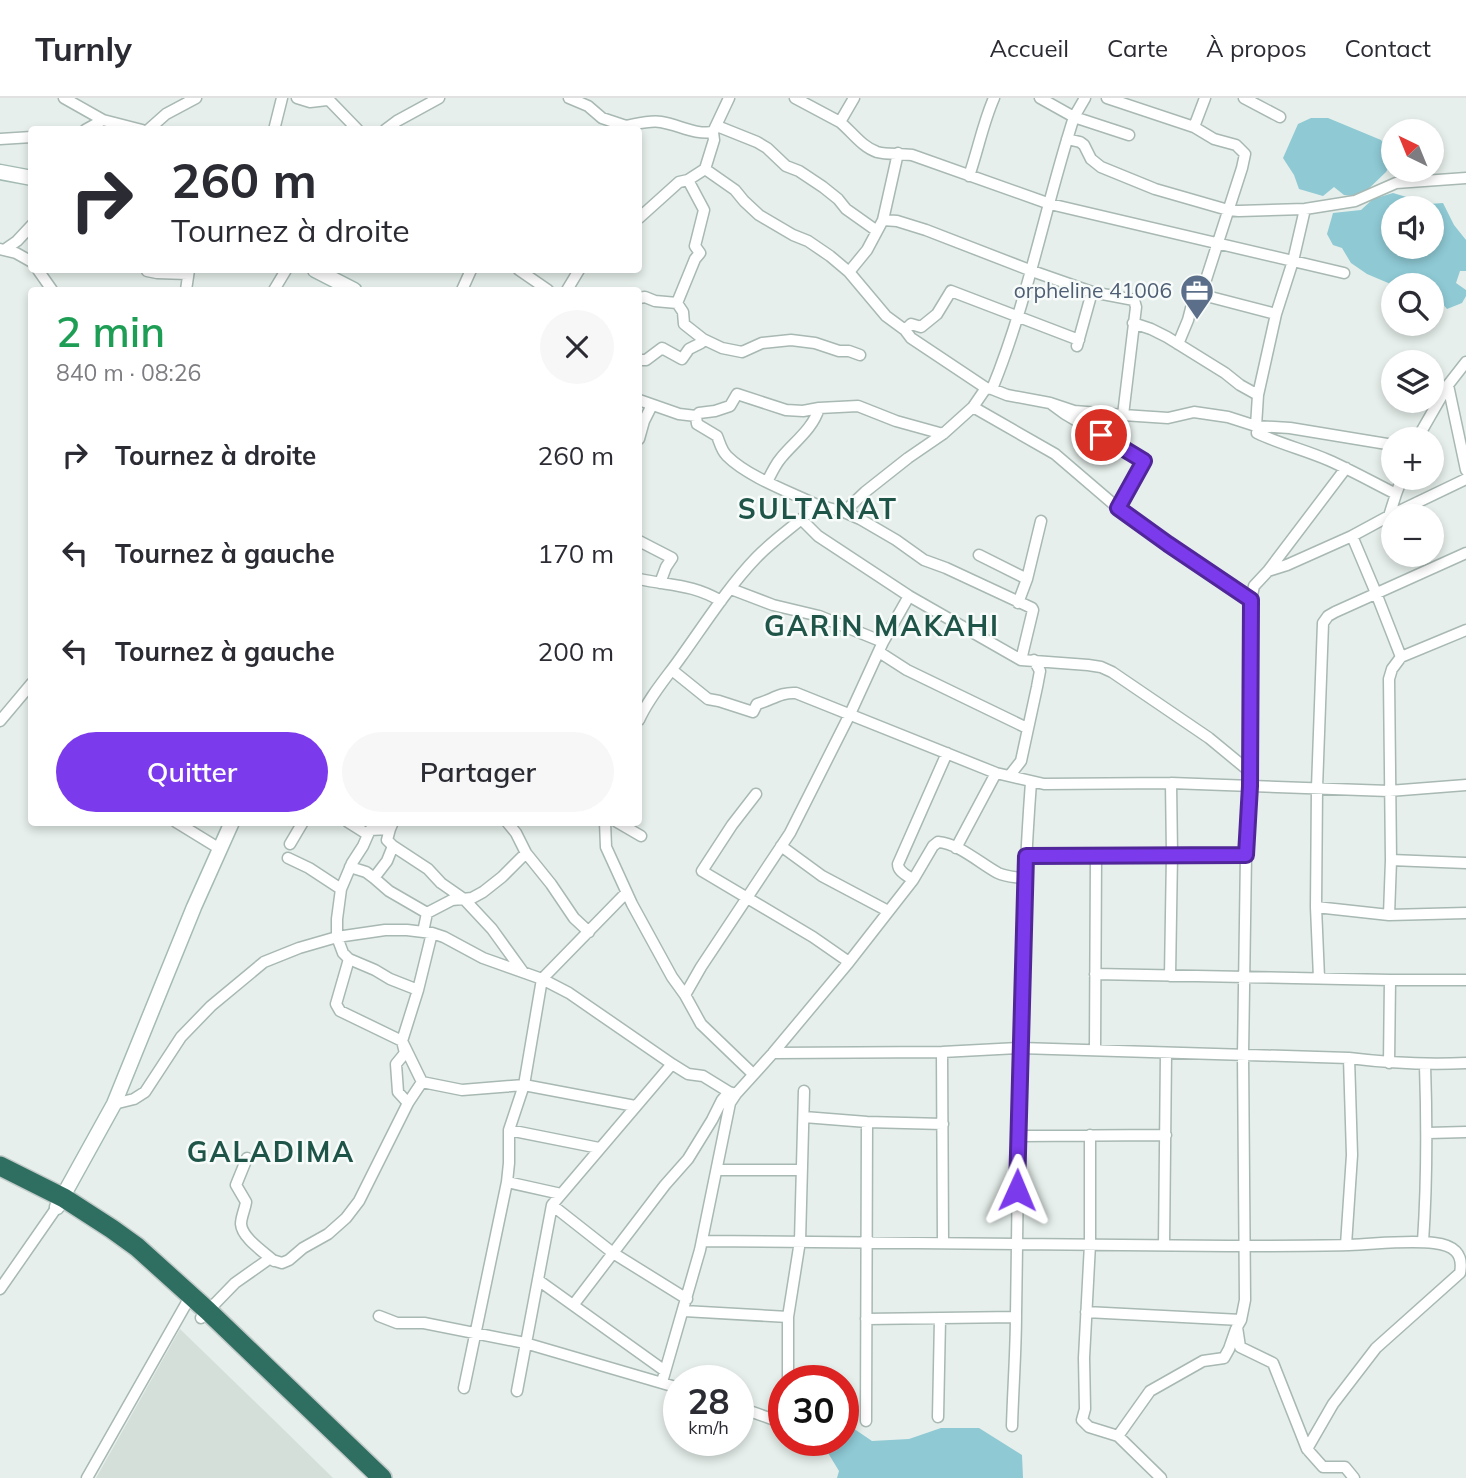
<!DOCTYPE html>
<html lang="fr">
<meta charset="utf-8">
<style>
:root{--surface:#fff;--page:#f7f7f7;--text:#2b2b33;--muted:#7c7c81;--line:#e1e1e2;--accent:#7c3aed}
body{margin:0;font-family:Mulish,sans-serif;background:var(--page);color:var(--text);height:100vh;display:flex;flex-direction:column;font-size:26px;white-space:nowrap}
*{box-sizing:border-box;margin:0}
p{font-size:23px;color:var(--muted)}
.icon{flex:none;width:38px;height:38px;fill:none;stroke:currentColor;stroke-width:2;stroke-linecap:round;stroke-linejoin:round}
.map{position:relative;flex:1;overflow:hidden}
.details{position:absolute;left:28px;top:189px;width:614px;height:539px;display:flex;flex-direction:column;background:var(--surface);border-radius:7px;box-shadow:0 4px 10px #0003}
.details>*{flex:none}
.hud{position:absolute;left:28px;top:28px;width:614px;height:147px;border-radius:7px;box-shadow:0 4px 10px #0003;background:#fff;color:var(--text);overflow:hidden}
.needle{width:46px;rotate:317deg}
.fabs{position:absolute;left:1381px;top:21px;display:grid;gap:14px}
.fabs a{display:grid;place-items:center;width:63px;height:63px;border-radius:50%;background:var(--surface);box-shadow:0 4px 10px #0003;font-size:35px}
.speed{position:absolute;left:663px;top:1267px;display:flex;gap:14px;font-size:35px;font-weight:700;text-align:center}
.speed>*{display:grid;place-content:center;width:91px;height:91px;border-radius:50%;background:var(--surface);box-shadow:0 4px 10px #0003;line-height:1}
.speed small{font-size:18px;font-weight:400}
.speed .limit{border:10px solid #d22;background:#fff;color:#111}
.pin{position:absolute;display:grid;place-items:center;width:60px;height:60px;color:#fff;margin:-30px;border:4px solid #fff;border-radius:50%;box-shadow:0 2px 7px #0007}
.me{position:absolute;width:77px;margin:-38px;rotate:1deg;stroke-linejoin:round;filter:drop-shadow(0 0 5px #0008)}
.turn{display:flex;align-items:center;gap:24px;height:147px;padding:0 28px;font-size:32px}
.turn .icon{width:91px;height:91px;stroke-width:2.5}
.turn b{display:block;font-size:49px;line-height:60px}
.round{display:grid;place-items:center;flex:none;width:74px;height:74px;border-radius:37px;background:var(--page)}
.headline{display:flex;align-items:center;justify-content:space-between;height:119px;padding:0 28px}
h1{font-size:42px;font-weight:600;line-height:52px;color:#1e9e55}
.cta{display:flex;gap:14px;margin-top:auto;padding:14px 28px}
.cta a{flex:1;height:80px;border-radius:42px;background:var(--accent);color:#fff;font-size:28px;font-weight:600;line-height:80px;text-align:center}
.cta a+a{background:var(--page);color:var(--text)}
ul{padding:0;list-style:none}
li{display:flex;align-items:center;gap:21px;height:98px;padding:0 28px}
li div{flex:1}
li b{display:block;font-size:26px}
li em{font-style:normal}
header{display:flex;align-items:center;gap:42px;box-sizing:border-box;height:98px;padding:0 35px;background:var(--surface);border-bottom:2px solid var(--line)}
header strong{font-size:33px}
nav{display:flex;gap:38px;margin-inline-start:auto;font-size:24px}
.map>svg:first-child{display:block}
</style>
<header>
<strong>Turnly</strong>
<nav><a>Accueil</a><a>Carte</a><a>À propos</a><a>Contact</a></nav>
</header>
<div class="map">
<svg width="1466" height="1380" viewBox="0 0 1466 1380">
<rect width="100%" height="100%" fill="#e6efeb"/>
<!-- built -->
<path fill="#d4dfda" d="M180,1231L278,1326L333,1380H96Z"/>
<!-- water -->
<path fill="#8ec9d4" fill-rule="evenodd" d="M1311,20H1328L1381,42L1393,59V62L1386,74L1360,99L1344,97L1334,89L1323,98L1299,91L1294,77L1283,60L1298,26Z
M1393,95L1430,106L1443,105L1454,127L1466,142V173H1460L1456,185L1466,192V198L1462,205L1447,211L1432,193V187H1426L1422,183L1399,181L1393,187L1367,176L1351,165L1342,150L1333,147L1327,136L1333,115L1361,112L1373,101ZM1393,110H1432V149H1393Z
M844,1324L872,1343L909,1341L941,1330H979L1022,1357L1023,1380H837L839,1373L825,1350L826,1342H844Z"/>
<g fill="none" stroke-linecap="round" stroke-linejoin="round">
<!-- street casing -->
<g stroke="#a8b8b2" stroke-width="13">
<path id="street" d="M64,0L103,22L142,32
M297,0L310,4L327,2
M327,0L358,32
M569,0L588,8L602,20L626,28L624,32
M729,0L713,34L714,42L705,71L735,92L744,103L759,117L793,137L808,143L830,158L849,174L886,218L905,232L911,240L986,290
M795,0L840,24L854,0
M1040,0L1074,19L1129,37
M1107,0L1194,29
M1244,0L1280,19
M840,24C852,34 862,49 877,54C888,57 900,55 912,57L1050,106L1344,175
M626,28C637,26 650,22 661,24C679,27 695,37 713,34
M717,28L757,44L767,50L786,68L799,73L823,89L838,101L846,111L877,133
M85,32L103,22
M148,32L166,16L196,0
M274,32L282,0
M385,32L397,23L439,0
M0,41L32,39
M1067,41L1080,44L1084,47L1091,61L1101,69L1155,91L1228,112L1239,113L1305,111L1355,103L1396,85L1466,80
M969,78C978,52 983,25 994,0
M639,120L679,84L688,82L705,71
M883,122L898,55
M0,151L16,155L32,164
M4,152L17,143L32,127
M38,172L52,192
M519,172L548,192
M147,173L157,175L188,176
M849,174L867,152L883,122L897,123L926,132L1032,173L1092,194L1134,202L1136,209L1123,317
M186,192L189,172
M274,192L286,172
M462,192L471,172
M567,192L579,172
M1201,197L1242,70L1245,56L1236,47L1214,41L1194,29L1205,0
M639,200L645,199L655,203L677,205L683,214L684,226L703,241L722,250L742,254L762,245L791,242L815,245L839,253H849L860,257
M677,205L695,161L700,155L695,148L704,112L688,82
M1133,225L1151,231L1167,239L1225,275L1240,287L1258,297L1256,328
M905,232L911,226L921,229L937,216L951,193L1079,242
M1178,246L1188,222L1195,195L1276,216
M1077,248L1092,194
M639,262H646L662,250L682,261L689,251L701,245L703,241
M1448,287L1466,372
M992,291L1007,297L1050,305L1065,316L1144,363L1118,410
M1258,297L1276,216L1293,163L1305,111
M639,302L679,316L696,318L699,315L715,313L730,308L737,296L786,312L803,313L819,310L858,308L896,323L943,336
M1050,305L1074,313L1123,317L1168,320L1194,314L1228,319L1256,328L1290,330L1393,347
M973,309L1055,356L1118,410L1168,446L1251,502
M696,318L697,326L717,338C720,345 721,352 727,358C748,379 790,394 817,407
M1258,328L1257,335C1280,346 1305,352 1328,362C1351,372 1374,385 1396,396L1389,418
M639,341L644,323L652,307
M1417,341L1448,287L1466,264
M767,384C771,376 775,367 781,360C794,344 813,331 819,310
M1396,396L1402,380
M844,414L865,394L908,360L943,336L973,309L986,290L992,291C1028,203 1045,109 1074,19L1085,0
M1352,438L1376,495L1401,559
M639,443L672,460L666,469L660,485
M979,457L1027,481
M1268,473L1346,370
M639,481C671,488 692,486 721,503
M731,491L773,507L819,518L883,544
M1018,505L1027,481L1041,423
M879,554L907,572L1027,630
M1021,562L1088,567L1101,569L1112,574L1209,640L1249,673
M672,572L708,601L719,603L753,614L757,606C772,602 780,594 796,595L996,675L1044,686L1171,685L1389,693L1466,687
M639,622C649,599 667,579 681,559C704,527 729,488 756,460C775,440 798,426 817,407L844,414L860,421L896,442L924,462L946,470L1032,510L1033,512L1021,562L909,498L818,438L802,422
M0,623L32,585
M1010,677L1021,663L1037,589L1040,573L1034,562
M756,696L732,727L702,773L813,839L849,864
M176,724L220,751
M348,724L367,736
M393,724L390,731L370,732L363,748L352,765L341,791L337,821V839L343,855L349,861L375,872L390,881L418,892
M507,724L516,735L526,755L551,786L574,820L589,834
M605,724L606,749L632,806L672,879L685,897L701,926L753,976
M617,724L641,738
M390,731L387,742L393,748L428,771L441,785L464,801L492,831L523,874
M290,746L303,724
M393,748L387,763L374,780L389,793L427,815
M781,748L822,778L888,813
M956,750L996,675
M1026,758L1246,757
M288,760L309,770L341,791
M1391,762L1466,765
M350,769L366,774L374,780
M913,782C907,777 898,774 898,766L947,655
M1316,809L1389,817L1466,815
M1389,817L1391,762L1389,581L1392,571L1401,559L1466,532
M423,834L427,815L452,802L472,800L483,794L502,779L526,755
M349,861L336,906L340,913L402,943L422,984L462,992L524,987L635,1008
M1095,876L1390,882H1466
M1170,878L1172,756L1171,685
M1319,880L1316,809L1317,690L1323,525L1328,518L1335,514L1466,455
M685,897L701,869L790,735L850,616L883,544L909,498
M1095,951L1096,757
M942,954L943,1145
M773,955L849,864L913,782L933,748L938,744C958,745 981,766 998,775C1006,779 1017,779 1026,781
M1389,965L1390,882
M408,1005L398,994L396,966L405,955L402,943L418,892L432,835
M114,1006L134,1001L145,994L181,939L211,908L264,864L299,850L337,839L385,832H407L432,835L444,839L483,860L542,881L569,895L672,966
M804,1019L867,1024L943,1026
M509,1032L599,1050
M1428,1035L1466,1034
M1090,1037V1146L1084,1260L1085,1311L1082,1322L1089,1329L1118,1338
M1018,1038L1166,1037
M247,1060L236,1087L246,1104C245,1111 241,1119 241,1126C242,1140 264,1154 274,1163
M717,1072H801
M507,1084L561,1096
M702,1143C877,1144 1052,1146 1227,1148C1268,1148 1308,1148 1349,1147C1377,1146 1406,1142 1434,1145C1453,1147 1464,1155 1460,1175L1376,1250L1333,1306L1307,1351L1323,1369H1345L1354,1380
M1423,1144C1427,1085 1427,1026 1425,967
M1164,1147L1166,955
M1346,1147L1352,1057L1349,960
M538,1182L665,1273
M0,1191L57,1109
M687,1201L613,1155L552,1107L672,966L688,976L703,978L729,994L736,996
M574,1206L665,1087L688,1061L712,1022L722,1002L729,994
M684,1213L788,1219
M1086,1214L1241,1222
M379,1218L397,1225H424L525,1245L679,1290
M201,1220L235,1185L269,1161L282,1165L289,1162L303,1150L328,1136L346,1120L359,1103L408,1005L422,984
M866,1221L1016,1219
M788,1283V1219L800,1143L804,993
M662,1284L700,1152L730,1005L736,996L773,955L942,954L1020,950L1349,960C1389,965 1426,967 1466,965
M464,1290L507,1084L509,1065V1032L524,987L542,881L626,795
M517,1293L552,1107
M738,1309L772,1321L784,1314
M938,1319L940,1221
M866,1323L867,1024
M1012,1328C1013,1291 1016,1253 1016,1216C1019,1039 1018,861 1031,684
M1307,1351L1273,1265L1240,1249L1237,1229L1241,1222L1245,1202L1243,957L1246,757L1250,688L1251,502L1254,488L1268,473L1287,467L1352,438L1389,418L1466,381
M87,1380L186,1206
M1161,1380L1118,1338L1150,1293L1203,1263L1224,1260L1229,1251L1236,1231"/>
</g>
<!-- secondary casing -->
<g stroke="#a4bbb3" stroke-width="17">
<path id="secondary" d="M0,74L32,80
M315,172L354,192
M57,1109L114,1006L194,809L232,724"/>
</g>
<!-- highway casing -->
<g stroke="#c2cac8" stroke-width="22">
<path id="highway" d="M0,1068L64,1100L112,1131L137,1149L208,1213L382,1380"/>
</g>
<!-- street -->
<use href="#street" stroke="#fff" stroke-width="10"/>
<!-- secondary -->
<use href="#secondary" stroke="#fff" stroke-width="14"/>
<!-- highway -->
<use href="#highway" stroke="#2f6f62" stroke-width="19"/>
</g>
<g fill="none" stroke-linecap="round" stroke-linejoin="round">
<!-- route casing -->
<g stroke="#51269a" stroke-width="18">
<path id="route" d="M1017,1092L1026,758L1246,757L1250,688L1251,502L1168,446L1118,410L1144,363L1101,337"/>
</g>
<!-- route -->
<use href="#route" stroke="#7c3aed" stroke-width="12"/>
</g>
<!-- icons -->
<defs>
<g id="office-pin" transform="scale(1.75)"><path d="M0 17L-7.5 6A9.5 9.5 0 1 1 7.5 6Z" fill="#5c6f8a" stroke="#f7fbf9"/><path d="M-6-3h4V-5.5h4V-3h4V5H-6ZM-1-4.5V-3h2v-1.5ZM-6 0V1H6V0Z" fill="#fff"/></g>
</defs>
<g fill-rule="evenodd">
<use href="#office-pin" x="1197" y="193"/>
</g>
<g text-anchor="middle" stroke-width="5" stroke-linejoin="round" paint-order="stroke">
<!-- service labels -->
<g font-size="21" fill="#4e5e75" stroke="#f7fbf9" text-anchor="end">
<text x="1172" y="200">orpheline 41006</text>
</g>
<!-- district labels -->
<g font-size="28" font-weight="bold" letter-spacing="2" fill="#1f5548" stroke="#f7fbf9">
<text x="818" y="421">SULTANAT</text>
<text x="882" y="538">GARIN MAKAHI</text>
<text x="271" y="1064">GALADIMA</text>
</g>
</g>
</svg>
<div class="fabs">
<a><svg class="needle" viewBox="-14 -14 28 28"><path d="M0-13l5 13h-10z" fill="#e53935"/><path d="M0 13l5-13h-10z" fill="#7c7c81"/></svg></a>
<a><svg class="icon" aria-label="sound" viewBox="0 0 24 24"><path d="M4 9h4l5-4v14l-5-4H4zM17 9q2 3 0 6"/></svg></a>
<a><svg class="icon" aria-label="search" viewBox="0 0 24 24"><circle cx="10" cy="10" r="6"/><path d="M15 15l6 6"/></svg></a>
<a><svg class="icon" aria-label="layers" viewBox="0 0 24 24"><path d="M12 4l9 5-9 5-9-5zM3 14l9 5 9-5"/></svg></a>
<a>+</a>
<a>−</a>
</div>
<div class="speed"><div>28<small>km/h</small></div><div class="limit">30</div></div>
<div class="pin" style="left:1101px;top:337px;background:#d93025"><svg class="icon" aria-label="arrive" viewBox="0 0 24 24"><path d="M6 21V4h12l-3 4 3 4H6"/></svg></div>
<svg class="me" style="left:1017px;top:1092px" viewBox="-20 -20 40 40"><path d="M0-17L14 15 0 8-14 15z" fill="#7c3aed" stroke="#fff" stroke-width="4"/></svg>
<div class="hud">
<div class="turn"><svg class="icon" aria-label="right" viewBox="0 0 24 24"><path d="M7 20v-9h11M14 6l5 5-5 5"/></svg><div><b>260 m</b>Tournez à droite</div></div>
</div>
<section class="details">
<div class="headline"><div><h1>2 min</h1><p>840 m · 08:26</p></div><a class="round"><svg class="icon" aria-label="close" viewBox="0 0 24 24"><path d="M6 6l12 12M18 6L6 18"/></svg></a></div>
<ul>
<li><svg class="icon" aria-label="right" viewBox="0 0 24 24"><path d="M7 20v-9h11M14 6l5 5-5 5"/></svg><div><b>Tournez à droite</b></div><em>260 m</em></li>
<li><svg class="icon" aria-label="left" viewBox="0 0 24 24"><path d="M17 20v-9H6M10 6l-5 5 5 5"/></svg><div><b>Tournez à gauche</b></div><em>170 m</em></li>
<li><svg class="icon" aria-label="left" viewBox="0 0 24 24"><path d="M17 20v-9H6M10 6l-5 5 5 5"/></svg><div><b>Tournez à gauche</b></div><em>200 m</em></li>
</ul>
<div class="cta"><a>Quitter</a><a>Partager</a></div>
</section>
</div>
